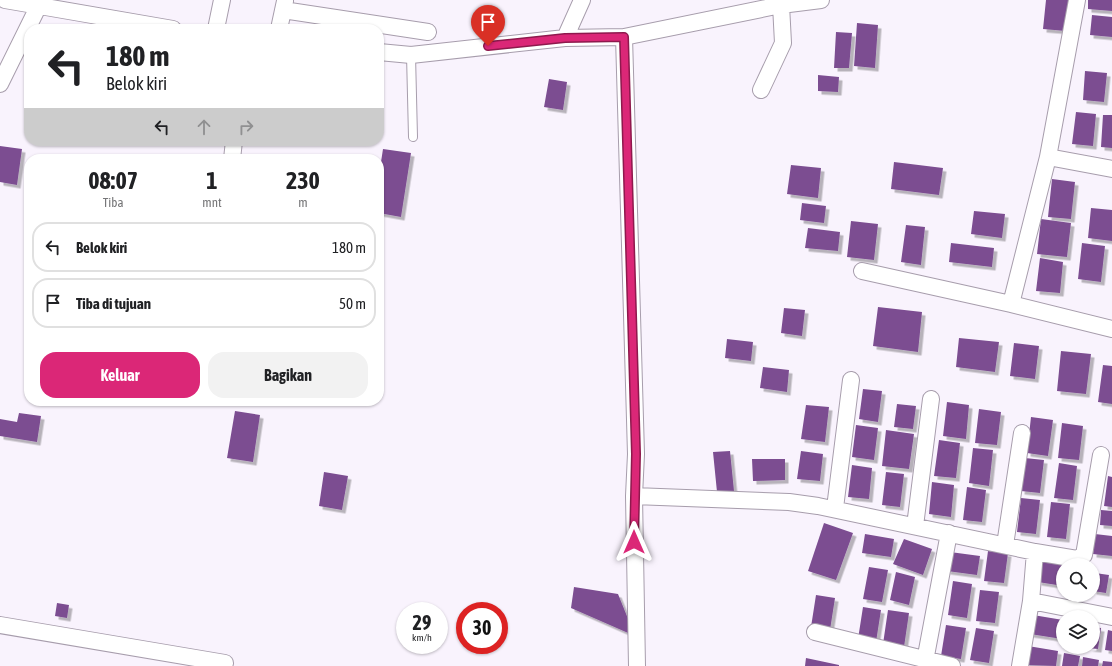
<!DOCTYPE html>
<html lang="id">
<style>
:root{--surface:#fff;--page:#f2f2f2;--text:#202124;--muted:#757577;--line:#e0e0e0;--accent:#db2777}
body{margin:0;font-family:"Asap Condensed",sans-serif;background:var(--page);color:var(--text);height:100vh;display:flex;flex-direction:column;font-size:15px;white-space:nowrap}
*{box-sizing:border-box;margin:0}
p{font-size:13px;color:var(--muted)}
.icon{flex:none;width:22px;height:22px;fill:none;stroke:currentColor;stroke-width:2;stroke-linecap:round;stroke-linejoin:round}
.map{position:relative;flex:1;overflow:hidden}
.side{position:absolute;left:24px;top:154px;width:360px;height:252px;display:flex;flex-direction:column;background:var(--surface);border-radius:16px;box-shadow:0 1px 3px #0004}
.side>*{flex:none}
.guide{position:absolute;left:24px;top:24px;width:360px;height:122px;border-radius:16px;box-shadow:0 1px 3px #0004;background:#fff;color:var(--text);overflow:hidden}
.controls{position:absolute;left:1056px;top:558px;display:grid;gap:8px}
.controls a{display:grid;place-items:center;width:44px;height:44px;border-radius:50%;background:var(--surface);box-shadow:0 1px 3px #0004;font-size:20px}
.speed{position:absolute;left:396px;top:602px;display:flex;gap:8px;font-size:20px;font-weight:700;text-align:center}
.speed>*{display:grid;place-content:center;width:52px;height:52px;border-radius:50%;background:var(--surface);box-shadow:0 1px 3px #0004;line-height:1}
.speed small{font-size:10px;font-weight:400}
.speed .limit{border:6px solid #d22;background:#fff;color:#111}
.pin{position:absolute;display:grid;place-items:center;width:34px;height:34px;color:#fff;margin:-41px -17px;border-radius:50% 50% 50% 0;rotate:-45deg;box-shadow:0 0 4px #0007}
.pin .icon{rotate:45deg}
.me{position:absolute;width:44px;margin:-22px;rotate:0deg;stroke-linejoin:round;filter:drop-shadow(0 0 3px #0008)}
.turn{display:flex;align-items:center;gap:14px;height:84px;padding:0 16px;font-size:18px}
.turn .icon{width:52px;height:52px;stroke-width:2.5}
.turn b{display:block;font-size:28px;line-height:34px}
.lanes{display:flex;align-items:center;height:38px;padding:0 16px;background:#0003;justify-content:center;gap:20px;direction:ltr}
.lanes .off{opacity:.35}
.eta{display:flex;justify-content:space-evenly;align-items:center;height:68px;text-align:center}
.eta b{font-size:24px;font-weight:700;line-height:28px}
.button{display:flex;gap:8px;margin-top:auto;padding:8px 16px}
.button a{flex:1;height:46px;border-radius:16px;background:var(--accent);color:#fff;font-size:16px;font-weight:700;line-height:46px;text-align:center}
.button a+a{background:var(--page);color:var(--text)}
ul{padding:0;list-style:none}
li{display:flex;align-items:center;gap:12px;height:50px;margin:0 8px 6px;padding:0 8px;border:2px solid var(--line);border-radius:16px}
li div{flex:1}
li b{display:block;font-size:15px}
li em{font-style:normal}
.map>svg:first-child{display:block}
</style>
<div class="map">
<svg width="1112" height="666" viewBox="0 0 1112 666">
<defs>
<filter id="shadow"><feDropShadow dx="3.5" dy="3.5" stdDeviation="0" flood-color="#0004"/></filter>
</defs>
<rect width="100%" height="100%" fill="#f9f3fd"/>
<!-- building -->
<path fill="#7c4d91" filter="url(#shadow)" d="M1046,0H1070L1066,31L1043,29Z
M1088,0H1112V11L1088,9Z
M1092,15L1112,17V37L1090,35Z
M857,23L878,25L875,68L854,66Z
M836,32L852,33L849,68H834Z
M1085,71L1107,73L1104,102L1083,100Z
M818,75L839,77L838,92L818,91Z
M549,79L567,82L563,110L544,107Z
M1076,112L1096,114L1093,146L1072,144Z
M1103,115H1112V148L1101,147Z
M0,146L22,149L17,185L0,182Z
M383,149L411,153L401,217L379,213V175Z
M243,155L263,158V159H242Z
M894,162L943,168L939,195L891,189Z
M791,165L821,168L818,198L787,194Z
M1052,179L1075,182L1071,219L1048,217Z
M802,203L826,206L824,223L800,220Z
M1091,208L1112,210V241L1088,238Z
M974,211L1005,214L1002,238L971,234Z
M1041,219L1071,223L1067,257L1037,254Z
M851,221L878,224L874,260L847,257Z
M906,225L925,227L921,265L901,262Z
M808,228L840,232L838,251L805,248Z
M951,243L994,248L992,267L949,262Z
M1082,243L1105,246L1101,282L1078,279Z
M1040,258L1063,262L1060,293L1036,291Z
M878,307L922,312L918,352L873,346Z
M784,308L805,310L802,336L781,333Z
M959,338L999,342L995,372L956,367Z
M727,339L753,342L751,361L725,358Z
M1014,343L1039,346L1035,379L1010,376Z
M1061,351L1091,354L1086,394L1057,391Z
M1103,365L1112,366V404L1098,402Z
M763,367L789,370L787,392L760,388Z
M863,389L882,391L878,422L859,419Z
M947,402L969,405L966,439L943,436Z
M897,404L916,406L913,429L894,427Z
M806,405L829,407L825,442L801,439Z
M979,409L1001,412L997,445L975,443Z
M235,411L260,415L253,462L227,458Z
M19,413L41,416L37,442L0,436V419L17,422Z
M1031,417L1053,420L1048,456L1027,453Z
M1062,423L1083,426L1079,460L1058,458Z
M856,425L878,428L874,460L852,457Z
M886,430L914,434L909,469L882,466Z
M939,440L960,443L956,478L934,476Z
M973,448L993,450L989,486L969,483Z
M730,451L734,491L717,492L713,452Z
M801,451L823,454L820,481L797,479Z
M1025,458L1044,460L1040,493L1021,491Z
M752,459H785V480L753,481Z
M1059,463L1077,466L1073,500L1054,498Z
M852,465L872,468L869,499L848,497Z
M324,472L348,476L342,510L319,506Z
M886,472L904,474L900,507L882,505Z
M1108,476L1112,477V507L1104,506Z
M932,482L954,485L951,517L929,514Z
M967,487L986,490L982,522L963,520Z
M1021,498L1040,500L1036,534L1017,532Z
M1051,502L1070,504L1066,539L1047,537Z
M1101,510L1112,511V526L1100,525Z
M824,523L853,533L836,580L808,571Z
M865,534L894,539L891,557L862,553Z
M1095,534L1112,536V556L1093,554Z
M904,539L932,549L923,575L893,564Z
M988,551L1008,553L1004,583L984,581Z
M950,552L980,556L977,575L947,571Z
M1041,561L1063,565V586L1038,582Z
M869,567L888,570L882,602L863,599Z
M896,572L915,577L909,605L890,600Z
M1095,573L1109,575L1106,593L1093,591Z
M953,581L972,584L967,618L948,615Z
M574,587L618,594L635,636L571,608Z
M980,590L999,592L995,623L976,621Z
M816,595L835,598L830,630L811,627Z
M57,603L69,605L67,618L55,616Z
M863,607L881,610L876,642L858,639Z
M888,610L909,613L904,647L883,644Z
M1033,615L1063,620L1062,639L1030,634Z
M946,625L966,628L961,659L941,656Z
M1093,627L1101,628L1098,649L1088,648L1093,647Z
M976,628L994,631L989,663L970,660Z
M1108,630L1112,631V651L1105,650Z
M1028,646L1058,651L1056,666L1025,665Z
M1064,653L1080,656L1078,666H1062Z
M1083,657L1099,660L1098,666H1082Z
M806,658L839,665V666H805Z
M1103,661L1112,662V666H1102Z"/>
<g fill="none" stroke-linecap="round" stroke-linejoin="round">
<!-- lane casing -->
<g stroke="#a79dac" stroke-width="10">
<path id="lane" d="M411,55L413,137"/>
</g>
<!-- street casing -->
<g stroke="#a79dac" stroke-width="18">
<path id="street" d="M5,0L173,29
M1077,0L1048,157L1112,169
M283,10L428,32
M216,29L222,0
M279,29L285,1
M624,37L636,454L634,496L789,502L818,506L1035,552L1031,601L1020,666
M565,38L582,0
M379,52L411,55L565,38L624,37L781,5L821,0
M0,84L39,5
M761,90L783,43L781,5
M232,159L234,141
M862,271L1011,304L1112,329
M1011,304L1048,157
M634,496L637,666
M835,508L851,380
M915,526L931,399
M1005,545L1022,433
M1035,552L1077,559L1084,555L1101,455
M1031,601L1112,617
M0,625L225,663
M815,632L952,666
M925,661L949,533"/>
</g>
<!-- lane -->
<use href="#lane" stroke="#fff" stroke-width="8"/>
<!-- street -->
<use href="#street" stroke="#fff" stroke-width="16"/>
</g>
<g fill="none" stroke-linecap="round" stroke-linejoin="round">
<!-- route casing -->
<g stroke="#8e194d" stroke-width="10">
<path id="route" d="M488,46L565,38L624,37L636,454L634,542"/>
</g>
<!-- route -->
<use href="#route" stroke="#db2777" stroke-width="7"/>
</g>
</svg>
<div class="controls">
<a><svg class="icon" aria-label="search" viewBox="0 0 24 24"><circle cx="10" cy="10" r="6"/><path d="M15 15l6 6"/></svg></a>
<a><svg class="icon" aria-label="layers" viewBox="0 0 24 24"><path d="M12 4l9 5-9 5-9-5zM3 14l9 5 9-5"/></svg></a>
</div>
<div class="speed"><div>29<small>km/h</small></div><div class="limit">30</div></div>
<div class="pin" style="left:488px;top:46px;background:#d93025"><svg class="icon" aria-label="arrive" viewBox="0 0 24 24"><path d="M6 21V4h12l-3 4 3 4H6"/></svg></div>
<svg class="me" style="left:634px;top:542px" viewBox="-20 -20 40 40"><path d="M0-17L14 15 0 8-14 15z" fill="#db2777" stroke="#fff" stroke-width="4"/></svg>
<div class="guide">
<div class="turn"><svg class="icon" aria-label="left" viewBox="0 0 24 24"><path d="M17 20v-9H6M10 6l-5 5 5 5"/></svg><div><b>180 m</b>Belok kiri</div></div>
<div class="lanes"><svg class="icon" aria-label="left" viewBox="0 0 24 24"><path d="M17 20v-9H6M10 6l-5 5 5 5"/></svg><svg class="icon off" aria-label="ahead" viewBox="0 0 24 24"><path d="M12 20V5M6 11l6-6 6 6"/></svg><svg class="icon off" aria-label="right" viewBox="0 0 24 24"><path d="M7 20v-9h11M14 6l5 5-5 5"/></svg></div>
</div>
<section class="side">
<div class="eta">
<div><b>08:07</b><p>Tiba</p></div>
<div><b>1</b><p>mnt</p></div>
<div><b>230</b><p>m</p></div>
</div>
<ul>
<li><svg class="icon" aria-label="left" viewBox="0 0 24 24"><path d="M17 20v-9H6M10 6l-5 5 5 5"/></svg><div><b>Belok kiri</b></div><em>180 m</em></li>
<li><svg class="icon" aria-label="arrive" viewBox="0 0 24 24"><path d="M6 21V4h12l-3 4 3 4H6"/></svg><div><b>Tiba di tujuan</b></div><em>50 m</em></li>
</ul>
<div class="button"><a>Keluar</a><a>Bagikan</a></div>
</section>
</div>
